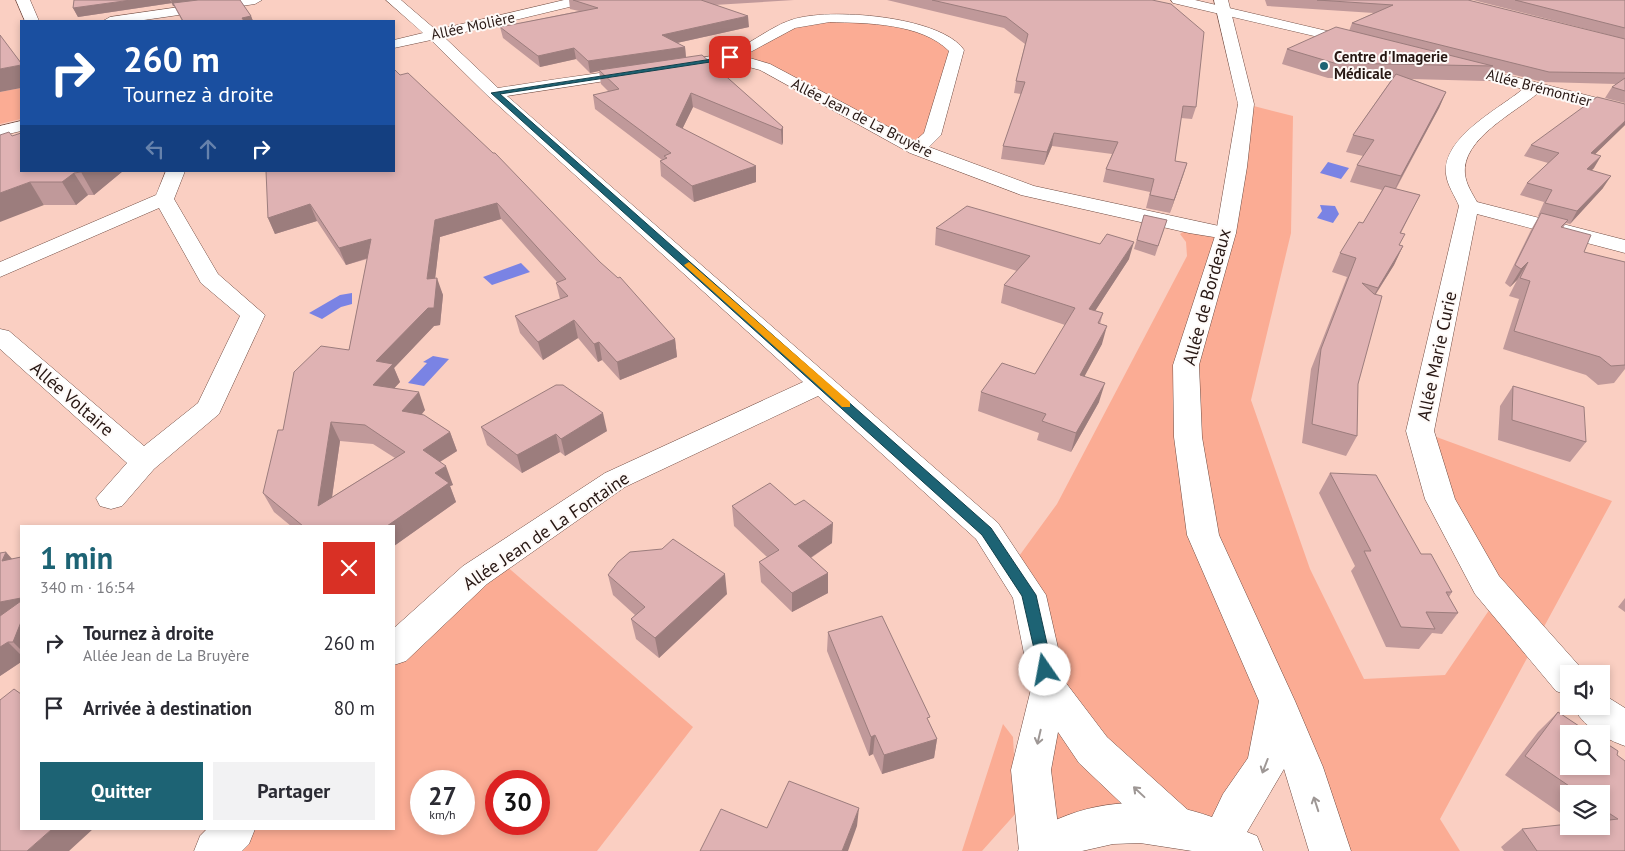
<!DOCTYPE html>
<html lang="fr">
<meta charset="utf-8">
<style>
:root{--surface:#fff;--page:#f2f2f3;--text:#2b2b33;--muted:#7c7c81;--accent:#1d6374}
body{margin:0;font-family:"PT Sans",sans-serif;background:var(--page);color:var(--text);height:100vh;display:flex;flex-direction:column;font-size:19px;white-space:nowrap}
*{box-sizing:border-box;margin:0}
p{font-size:16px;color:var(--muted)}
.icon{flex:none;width:28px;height:28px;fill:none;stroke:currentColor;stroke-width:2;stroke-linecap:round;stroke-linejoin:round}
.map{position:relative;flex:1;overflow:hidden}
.drawer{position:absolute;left:20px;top:525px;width:375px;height:305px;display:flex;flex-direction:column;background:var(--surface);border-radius:0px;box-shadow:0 2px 8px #0003}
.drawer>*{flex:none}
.top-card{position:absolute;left:20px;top:20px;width:375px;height:152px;border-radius:0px;box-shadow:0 2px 8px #0003;background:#1a4fa0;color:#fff;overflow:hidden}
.tools{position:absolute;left:1560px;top:665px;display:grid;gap:10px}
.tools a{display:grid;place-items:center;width:50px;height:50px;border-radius:0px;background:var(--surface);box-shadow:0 2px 8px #0003;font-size:25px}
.speed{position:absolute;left:410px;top:770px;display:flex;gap:10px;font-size:25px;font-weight:700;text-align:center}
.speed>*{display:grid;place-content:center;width:65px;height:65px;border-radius:50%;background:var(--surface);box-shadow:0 2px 8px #0003;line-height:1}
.speed small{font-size:12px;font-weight:400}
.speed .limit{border:8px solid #d22;background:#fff;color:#111}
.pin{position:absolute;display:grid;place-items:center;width:42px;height:42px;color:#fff;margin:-21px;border-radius:10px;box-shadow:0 2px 8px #0006}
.me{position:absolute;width:55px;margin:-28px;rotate:348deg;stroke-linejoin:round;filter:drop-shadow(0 0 4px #0008)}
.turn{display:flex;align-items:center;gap:18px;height:105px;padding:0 20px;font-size:22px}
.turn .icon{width:65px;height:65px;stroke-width:2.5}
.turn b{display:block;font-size:35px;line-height:42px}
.lanes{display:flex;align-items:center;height:48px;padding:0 20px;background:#0003;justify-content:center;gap:25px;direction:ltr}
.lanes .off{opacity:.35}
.round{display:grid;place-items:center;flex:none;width:52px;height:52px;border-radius:0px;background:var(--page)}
.head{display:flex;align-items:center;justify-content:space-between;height:85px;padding:0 20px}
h1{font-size:30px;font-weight:600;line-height:38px;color:var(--accent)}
.primary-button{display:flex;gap:10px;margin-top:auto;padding:10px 20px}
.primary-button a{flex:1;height:58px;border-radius:0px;background:var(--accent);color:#fff;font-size:20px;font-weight:600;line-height:58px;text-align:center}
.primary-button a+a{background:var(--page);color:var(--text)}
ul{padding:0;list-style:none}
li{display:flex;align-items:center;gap:15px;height:65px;padding:0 20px}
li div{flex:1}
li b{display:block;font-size:19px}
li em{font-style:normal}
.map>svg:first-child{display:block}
</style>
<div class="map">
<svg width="1625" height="851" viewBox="0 0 1625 851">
<rect width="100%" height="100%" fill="#facfc2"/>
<!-- green -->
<path fill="#fbac94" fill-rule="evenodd" d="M831,17L926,31L957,50L932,135L916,149L765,67L730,57L798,22Z
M21,88V119L0,124V92Z
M1246,104L1293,116L1291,233L1251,400L1310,569L1364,679L1445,675L1498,597L1420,431L1612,501L1440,819L1460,851H1330L1277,702L1223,840L1174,825L1040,850L1049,689L1011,567L1057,504L1187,256L1186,242L1180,234L1189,227L1225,232Z
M498,559L693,727L597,851H216L234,829H394V650L475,575ZM421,781H464V824H421ZM496,781H539V824H496Z
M1003,724L1013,737L1017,812L982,851H962Z"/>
<!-- water -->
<path fill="#7a83e4" d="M1328,162L1349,168L1341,179L1320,173Z
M1320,205L1335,206L1339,214L1333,223L1317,218L1322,211Z
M521,263L530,272L492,285L483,277Z
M352,293V304L341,307L322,319L309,313L340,295Z
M433,356L449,359L424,386L408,383L427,363L423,362Z"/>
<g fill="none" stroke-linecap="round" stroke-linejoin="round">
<!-- minor casing -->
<g stroke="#714c42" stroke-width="1">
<path id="minor" d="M16,0H30L39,21H25Z
M228,0H262L255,4L137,21H103L110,17Z
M386,0H401L436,30L564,0H588L586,3L444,37L498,88C573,76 649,67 723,54C743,50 769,27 791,20C828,7 941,16 964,50L941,135L929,147L1034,186L1233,229L1236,233L1233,237L1226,239L1189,233L1021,195L910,153L760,70L730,62L507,96L998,523L1046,595L1066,683L1107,737L1189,811L1195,825L1189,839L1174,845L1159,839L1079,763L1058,732L1051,770L1061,850L1019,851L1011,770L1031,689L1013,598L976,539L818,396L625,487L487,584L406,661L394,665V628L463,566L605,473L803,382L488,96L431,40L394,48V40L423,33ZM830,22C867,23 921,23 949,51L924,133L915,141L770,64L743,56L795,28Z
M1171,0H1195L1357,38L1364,42L1357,46L1173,3Z
M1452,61L1625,105V115L1538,93C1516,112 1461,139 1465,174C1466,184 1472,193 1477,202L1625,240V253L1477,214L1434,431L1455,499L1499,576L1582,669L1584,674H1569V696L1556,691L1475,594L1425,499L1406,431L1459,206C1455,196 1447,185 1446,174C1442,137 1499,109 1523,89L1447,69L1444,66L1447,63Z
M21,121V131L0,136V126Z
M166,171H185L174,199L218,274L265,315L219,414L154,469L122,506L111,509L100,506L96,498L127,463L0,349V329L9,331L144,446L198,403L240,316L201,283L159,208L0,277V262L156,195Z
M1601,693L1625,708V746C1605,739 1582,726 1573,706H1601Z
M207,829H255L249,844L242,851H194L200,836Z"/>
</g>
<!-- secondary casing -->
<g stroke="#714c42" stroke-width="1">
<path id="secondary" d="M1214,0H1228L1254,104L1247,167L1236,233L1199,365L1202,437L1219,535L1295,701L1323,767L1351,851H1309L1284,769L1247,832L1257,836L1263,851H1192L1140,843L1113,844L1082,851H1018C1020,847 1021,840 1024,837C1030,829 1048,823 1058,819C1109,797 1161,799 1212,817L1223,794L1248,758L1259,701L1187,535L1174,437L1173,365L1216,233L1238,104Z"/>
</g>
<!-- minor -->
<use href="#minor" fill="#fff" fill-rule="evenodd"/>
<!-- secondary -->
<use href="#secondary" fill="#fff" fill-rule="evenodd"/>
</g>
<!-- wall -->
<path fill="#c0999a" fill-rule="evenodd" d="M74,0H240L251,16L253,21H182L174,6H173L172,3L78,17L73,8Z
M569,0H794L714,5L749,27L677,43L685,47L686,57L783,127V142L782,145L693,107L682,129L756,182L694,202L661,176L660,161L662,160L595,109L593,95L609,92L601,84L599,71L590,73L576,59L540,67L503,38L500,27L579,11L570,9Z
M887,0H1152L1196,107L1192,119L1181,118L1175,161L1187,163L1170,213L1146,208L1150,192L1103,182L1106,169L1112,154L1052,146L1044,165L1001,159L1003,146L1021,94L1014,93L1016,81L1025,44L1004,28Z
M1265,0H1468L1625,39V103L1605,98L1612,87L1616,84L1543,82L1491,69L1485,81L1411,79L1446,92L1439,108L1396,189L1420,195L1401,233L1399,245L1403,246L1394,265L1376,294L1358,384L1357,436L1346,456L1302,443L1311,369L1347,277L1332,272L1340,253L1363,223L1382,190L1350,182L1357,165L1363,156L1346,152L1353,135L1392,79L1328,78L1282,64L1287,49L1349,31L1352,23L1374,13L1267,6Z
M1473,0H1625V39Z
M394,69L675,339L677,357L620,380L602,360L598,362L578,338L543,360L520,333L515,316L560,299L556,283L557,282L501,219L440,237L435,278L443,295L440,325L434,326L394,368L400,382L394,388L425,410L422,414L450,432L457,451L440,462L453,485L450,486L456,502L394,546V526H291L274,512L263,493L283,430L349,350L367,259L346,265L317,221L275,234L268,218ZM340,441L373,444L395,458L332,497Z
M1625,125L1595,154L1594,168L1591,171L1603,188L1570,224L1566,223L1563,228L1584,252L1625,262V369L1614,383L1598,385L1586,375L1503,349L1519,299L1509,296L1517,280L1510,287L1505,283L1531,230L1539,216H1538L1544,202L1520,195L1527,183L1548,163L1524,156L1531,145Z
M21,171H123L94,195H88L76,205H44Z
M1144,215L1167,220L1155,256L1134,249Z
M936,228L1129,259L1095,311L1103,313L1100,324L1102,344L1084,376L1099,402L1071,452L1037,440L1039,433L978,411L981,392L1035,374L1065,325L1001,303L1004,285L1017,271L935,245Z
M1513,386L1586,442L1570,462L1498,440L1500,406Z
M481,427L607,431L565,456L560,452L522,473L487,445Z
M1330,473L1421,554L1452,592L1449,597L1458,613L1442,634L1432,633L1419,649L1386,647L1351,571L1355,566L1319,493Z
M732,506L832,543L811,558L828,573V593L792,612L761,582L759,562L767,557L734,526Z
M0,553L12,559L21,557V662L0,676Z
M608,575L727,594L659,658L636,639L631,619L635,615L613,595Z
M1625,598V612L1618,607Z
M828,632L929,722L937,739L934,758L882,774L873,754L869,756L827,651Z
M1558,712L1617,755L1625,851H1504L1501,847L1522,829L1601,826V794H1569V819L1505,775L1538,732Z"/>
<!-- shaded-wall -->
<path fill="#9c7d7d" d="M131,0H170L172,3L78,17L73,8Z
M171,0H220L173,6Z
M251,16L253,21H243L242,18Z
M748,16L749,27L663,46L662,35Z
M685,47L686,58L599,70V71L590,73L588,61Z
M574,48L576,59L540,67L538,56Z
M21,65V88L0,92V69Z
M1446,92L1439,108L1393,193L1401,176Z
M691,93L693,107L677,140L676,125Z
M1625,121V125L1584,165L1591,153Z
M783,127V142L782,145L781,130Z
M1054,133L1052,146L1044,165L1047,152Z
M1601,156L1594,168L1580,181L1587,169Z
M1187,163L1183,176L1170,213L1174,200Z
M756,166V182L694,202L692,186Z
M82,171H123L94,195L81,172Z
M74,173L88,195L76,205L62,182Z
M1611,176L1603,188L1570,224L1577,211Z
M30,182L44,205L0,222V193Z
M497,203L501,219L440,237L433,297L427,279L435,220Z
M310,204L317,221L275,234L268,218Z
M371,239L377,255L346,265L339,248Z
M1134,242L1129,259L1084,328L1089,309Z
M1403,246L1394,265L1368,306L1378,288Z
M1528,262L1517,280L1510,287L1521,269Z
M437,278L443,295L440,325L434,326L394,368L400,382L381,403L373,385L376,361Z
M574,320L578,338L543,360L538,342Z
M1107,326L1102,344L1075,394L1080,375Z
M675,339L677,357L620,380L617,362Z
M599,342L602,360L598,362L594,344Z
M1105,383L1099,402L1071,452L1076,433Z
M419,392L425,410L409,429L402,411Z
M603,413L607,431L565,456L561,439Z
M331,422L340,441L328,525L318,506Z
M450,432L457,451L430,468L423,450Z
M556,434L560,452L522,473L517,455Z
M446,466L453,485L450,486L456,502L394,546V526H387L435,473Z
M833,523L832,543L798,566V546Z
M6,552L21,569L2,561Z
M828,573V593L792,612V593Z
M725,574L727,594L659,658L655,638Z
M21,598V619L0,624V602Z
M21,622V650L13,642Z
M8,642L21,655V662L0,676V647Z
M875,735L873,754L869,756L871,737Z
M937,739L934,758L882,774L884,755Z
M859,808L857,826L848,851H842Z
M52,829H93L69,851H27Z"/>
<!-- building -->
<path fill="#dfb2b3" stroke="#9c7d7d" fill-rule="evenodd" d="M74,0H131L73,8Z
M198,0H240L251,16L242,18L244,21H183L173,3Z
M573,0H701L748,16L662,35L685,47L588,61L574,48L538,56L500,27L598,8Z
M932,0H1152L1171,4L1204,32L1196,107L1183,106L1175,161L1187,163L1174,200L1150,195L1154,179L1106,169L1118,142L1054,133L1047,152L1003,146L1025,82L1016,81L1028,34L1006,17Z
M1317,0H1468L1625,39V73L1549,72L1352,23L1393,5Z
M1515,0H1625V28Z
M1336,27L1493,66L1334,63L1287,49Z
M0,35L21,63V65L0,69Z
M702,55L783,127L781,130L691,93L676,125L756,166L692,186L660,161L667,158L664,156L671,153L593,95L619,89L599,70Z
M394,69L400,75L408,73L493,153H495L600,262L618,278L620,277L675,339L617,362L599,342L594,344L574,320L538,342L515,316L568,296L556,283L566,279L497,203L435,220L427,279L437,278L434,308H428L376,361L393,364L373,385L419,392L402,411L424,415L450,432L423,450L446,466L435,473L449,483L387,526H303L263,493L278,430H283L294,372L321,346L349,350L371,239L339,248L310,204L268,218L266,171H394ZM331,422L365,425L405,452L318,506Z
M1396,74L1446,92L1401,176L1357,165L1374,140L1353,135Z
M1625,78V91L1612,87Z
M1597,97L1625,104V121L1591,153L1601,156L1587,169L1611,176L1577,211L1545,203L1552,190L1527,183L1559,153L1531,145Z
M9,132L12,136L21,133V171H82L81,172L74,173L62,182H30L0,193V135Z
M1385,186L1420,195L1400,233L1405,234L1399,245L1403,246L1378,288L1362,283L1374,294L1382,296L1358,384L1357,436L1312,424L1321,349L1356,258L1340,253L1359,222L1363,223Z
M967,206L1100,244L1107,234L1134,242L1089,309L1103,313L1098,323L1107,326L1080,375L1105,383L1076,433L1042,421L1046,414L981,392L1002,363L1035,374L1075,308L1004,285L1030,256L936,228Z
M1541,213L1568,220L1561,227L1591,235L1584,252L1625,262V365L1611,366L1600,357L1514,331L1530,281L1520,278L1528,262L1521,269L1515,265Z
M1144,215L1167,220L1158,246L1137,240Z
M556,385H563L603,413L561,439L556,434L517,455L481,427Z
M1513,386L1584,407L1586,442L1512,420Z
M1330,473L1376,475L1421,554H1431L1452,592H1446L1458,613L1426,612L1435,629L1401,627L1364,551H1371Z
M770,483L795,505L804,500L833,523L798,546L828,573L792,593L759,562L779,550L732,506Z
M673,539L725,574L655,638L631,619L645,607L608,575L618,562L630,552L662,549Z
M6,552L2,561L21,557V598L0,602V553Z
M21,601V622L13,642H8L0,647V616Z
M882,616L930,717L927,718L937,739L884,755L875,735L871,737L828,632Z
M14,689L21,694V829H52L27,851H0V700Z
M1558,712L1591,734H1569V766H1601V740L1618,751L1617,755L1625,761V851H1537L1522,829L1569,824V826H1601V821L1618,819L1601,808V794H1581L1525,756Z
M789,781L859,808L842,851H700L721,809L767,828Z"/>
<!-- one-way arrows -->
<defs><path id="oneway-shaft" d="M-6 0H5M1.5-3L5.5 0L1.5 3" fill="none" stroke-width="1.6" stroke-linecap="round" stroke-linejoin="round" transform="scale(1.25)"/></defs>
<g stroke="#9e9795">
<use href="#oneway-shaft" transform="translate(1039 737) rotate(103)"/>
<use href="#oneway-shaft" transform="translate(1265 766) rotate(111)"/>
<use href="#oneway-shaft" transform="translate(1139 792) rotate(-137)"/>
<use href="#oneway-shaft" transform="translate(1316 804) rotate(-108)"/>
</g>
<!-- route -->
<path fill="#1d6374" stroke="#13404b" d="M732,56L730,59L500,94L991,528L1036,595L1053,670L1051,675L1045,677L1040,675L1022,596L982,535L491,93Z"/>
<!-- slow -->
<path fill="#f59e0b" d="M689,262L850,402V407H842L686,267L684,265Z"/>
<!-- markers -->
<circle fill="#1d6374" stroke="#fefaf8" stroke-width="2" cx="1324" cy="66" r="5"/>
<g text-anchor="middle" stroke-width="4" stroke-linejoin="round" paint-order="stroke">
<!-- far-street labels -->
<g font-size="15" fill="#271713" stroke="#fefaf8">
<text transform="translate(473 26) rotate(-12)" y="5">Allée Molière</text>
<text transform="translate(1539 88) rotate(15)" y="5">Allée Brémontier</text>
<text transform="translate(862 118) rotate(27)" y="5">Allée Jean de La Bruyère</text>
</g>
<!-- far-poi labels -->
<g font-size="15" font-weight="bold" fill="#271713" stroke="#fefaf8" text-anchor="start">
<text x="1334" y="62">Centre d'Imagerie<tspan x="1334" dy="17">Médicale</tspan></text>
</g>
<!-- street labels -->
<g font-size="18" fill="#271713" stroke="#fefaf8">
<text transform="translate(1207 297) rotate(-75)" y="6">Allée de Bordeaux</text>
<text transform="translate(1437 356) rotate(-78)" y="6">Allée Marie Curie</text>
<text transform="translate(72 399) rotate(41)" y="6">Allée Voltaire</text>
<text transform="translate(546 531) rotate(-34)" y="6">Allée Jean de La Fontaine</text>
</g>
</g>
</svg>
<div class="tools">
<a><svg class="icon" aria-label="sound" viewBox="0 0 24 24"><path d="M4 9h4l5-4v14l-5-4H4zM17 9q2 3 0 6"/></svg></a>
<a><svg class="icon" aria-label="search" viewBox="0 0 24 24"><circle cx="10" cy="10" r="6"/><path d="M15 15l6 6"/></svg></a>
<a><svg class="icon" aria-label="layers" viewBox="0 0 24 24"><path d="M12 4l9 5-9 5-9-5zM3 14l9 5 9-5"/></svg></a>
</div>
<div class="speed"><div>27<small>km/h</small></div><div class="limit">30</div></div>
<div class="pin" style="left:730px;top:57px;background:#d93025"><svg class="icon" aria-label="arrive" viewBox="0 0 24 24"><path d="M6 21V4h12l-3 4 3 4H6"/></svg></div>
<svg class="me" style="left:1045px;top:670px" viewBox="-20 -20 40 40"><circle r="19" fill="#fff"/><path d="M0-13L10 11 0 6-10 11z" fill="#1d6374"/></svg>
<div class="top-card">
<div class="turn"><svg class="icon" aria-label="right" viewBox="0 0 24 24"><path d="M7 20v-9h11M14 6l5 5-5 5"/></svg><div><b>260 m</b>Tournez à droite</div></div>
<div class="lanes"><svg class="icon off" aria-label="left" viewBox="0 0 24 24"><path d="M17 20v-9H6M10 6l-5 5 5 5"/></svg><svg class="icon off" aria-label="ahead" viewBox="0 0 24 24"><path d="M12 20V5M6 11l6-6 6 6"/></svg><svg class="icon" aria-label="right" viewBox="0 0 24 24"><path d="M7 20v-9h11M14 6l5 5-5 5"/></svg></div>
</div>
<section class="drawer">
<div class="head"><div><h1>1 min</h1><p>340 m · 16:54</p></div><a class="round" style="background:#d93025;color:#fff"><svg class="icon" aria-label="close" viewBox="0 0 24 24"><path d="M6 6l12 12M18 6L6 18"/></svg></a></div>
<ul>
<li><svg class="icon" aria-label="right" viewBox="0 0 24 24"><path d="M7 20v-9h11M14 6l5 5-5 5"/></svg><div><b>Tournez à droite</b><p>Allée Jean de La Bruyère</p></div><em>260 m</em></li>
<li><svg class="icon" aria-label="arrive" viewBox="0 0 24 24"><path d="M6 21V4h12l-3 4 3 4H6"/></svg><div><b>Arrivée à destination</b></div><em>80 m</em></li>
</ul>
<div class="primary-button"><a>Quitter</a><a>Partager</a></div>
</section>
</div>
